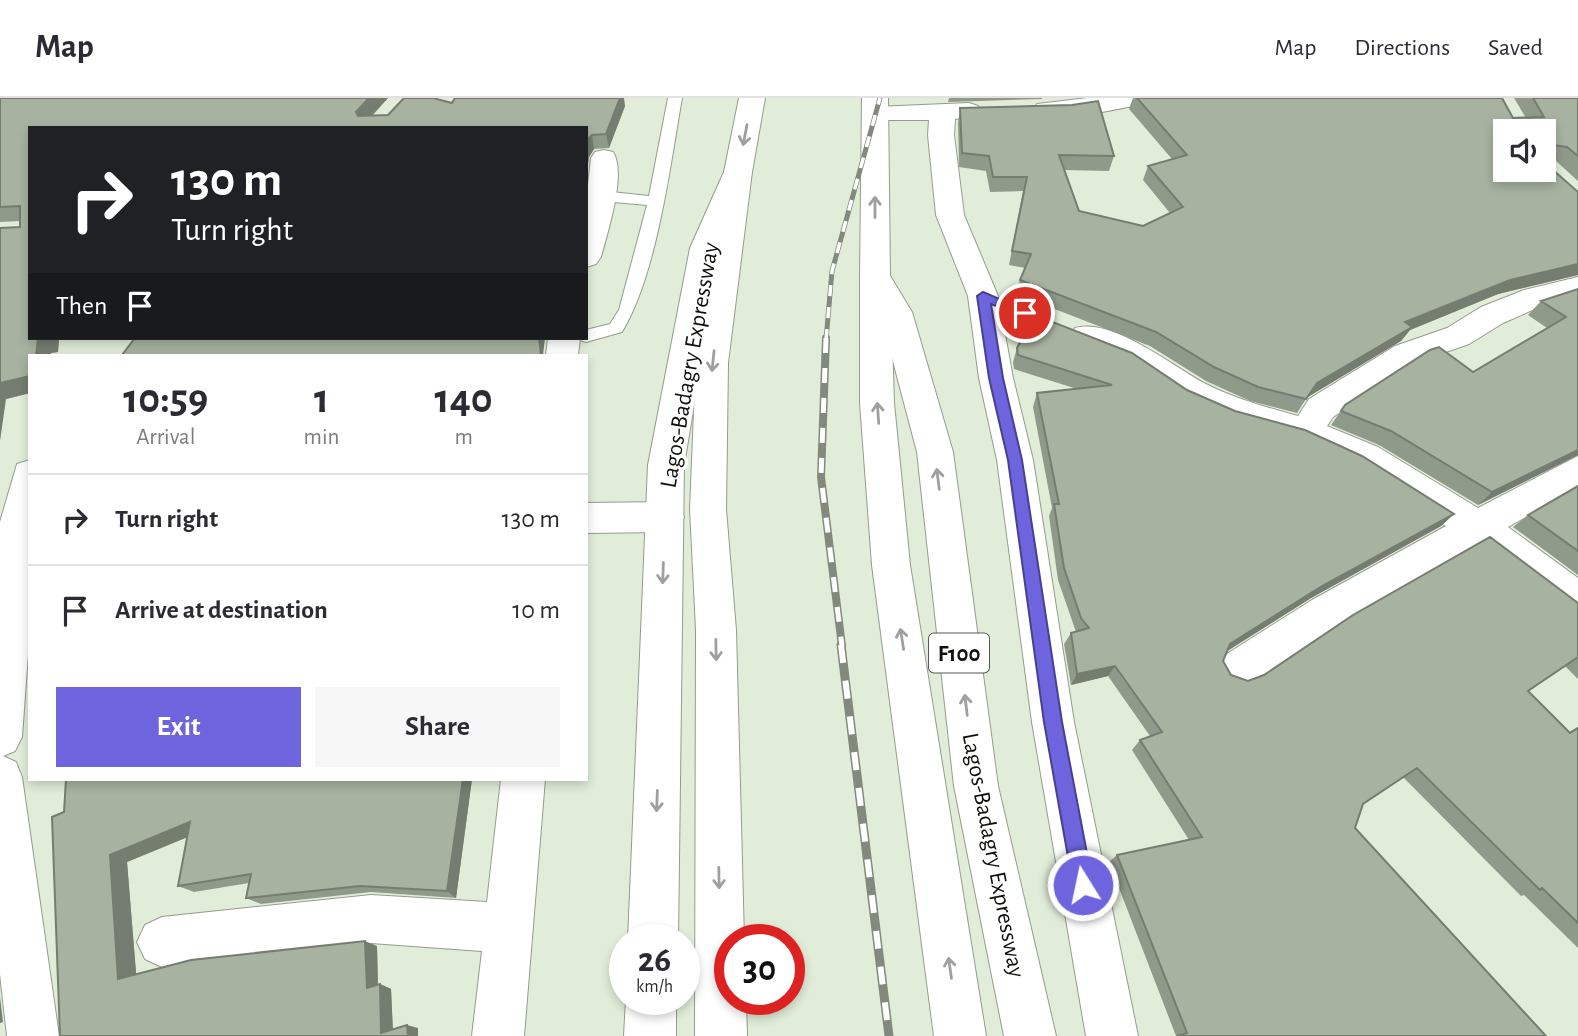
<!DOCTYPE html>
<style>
:root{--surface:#fff;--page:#f7f7f7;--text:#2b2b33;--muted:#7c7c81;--line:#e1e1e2;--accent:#6d64de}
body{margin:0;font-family:"Alegreya Sans",sans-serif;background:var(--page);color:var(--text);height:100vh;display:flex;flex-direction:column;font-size:26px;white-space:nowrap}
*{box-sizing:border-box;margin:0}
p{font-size:23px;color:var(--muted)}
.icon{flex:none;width:38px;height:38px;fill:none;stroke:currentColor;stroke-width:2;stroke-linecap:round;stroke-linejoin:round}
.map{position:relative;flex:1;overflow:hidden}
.drawer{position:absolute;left:28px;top:256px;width:560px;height:427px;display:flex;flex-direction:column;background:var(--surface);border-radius:0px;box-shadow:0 4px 10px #0003}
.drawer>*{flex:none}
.top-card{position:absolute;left:28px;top:28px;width:560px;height:214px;border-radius:0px;box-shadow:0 4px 10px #0003;background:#202124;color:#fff;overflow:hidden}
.buttons{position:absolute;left:1493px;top:21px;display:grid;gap:14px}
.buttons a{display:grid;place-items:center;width:63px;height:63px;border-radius:0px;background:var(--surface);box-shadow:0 4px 10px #0003;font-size:35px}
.speed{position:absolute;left:609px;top:826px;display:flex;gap:14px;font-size:35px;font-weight:700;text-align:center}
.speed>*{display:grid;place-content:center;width:91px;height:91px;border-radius:50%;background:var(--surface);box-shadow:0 4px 10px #0003;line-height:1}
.speed small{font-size:18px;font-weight:400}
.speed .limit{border:10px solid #d22;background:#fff;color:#111}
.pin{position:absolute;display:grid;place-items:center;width:60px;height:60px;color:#fff;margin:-30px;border:4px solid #fff;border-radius:50%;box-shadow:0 2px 7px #0007}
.me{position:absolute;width:77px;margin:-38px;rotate:350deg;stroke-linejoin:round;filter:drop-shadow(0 0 5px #0008)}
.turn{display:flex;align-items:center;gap:24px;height:147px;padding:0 28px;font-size:32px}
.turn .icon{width:91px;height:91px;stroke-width:2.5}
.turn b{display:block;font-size:49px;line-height:60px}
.then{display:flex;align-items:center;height:66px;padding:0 28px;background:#0003;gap:14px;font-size:26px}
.eta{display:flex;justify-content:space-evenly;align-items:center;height:119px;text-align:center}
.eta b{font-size:42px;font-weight:600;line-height:49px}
.button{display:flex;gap:14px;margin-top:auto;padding:14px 28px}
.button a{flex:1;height:80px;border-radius:0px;background:var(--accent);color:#fff;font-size:28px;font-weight:600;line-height:80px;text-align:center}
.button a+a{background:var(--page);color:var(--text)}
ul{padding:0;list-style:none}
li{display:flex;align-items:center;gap:21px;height:91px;padding:0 28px;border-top:2px solid var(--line)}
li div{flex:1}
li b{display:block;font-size:26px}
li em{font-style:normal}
header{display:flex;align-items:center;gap:42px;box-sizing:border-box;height:98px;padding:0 35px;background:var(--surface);border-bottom:2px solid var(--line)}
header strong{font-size:33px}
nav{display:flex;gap:38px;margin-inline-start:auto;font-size:24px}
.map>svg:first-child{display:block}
</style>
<header>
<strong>Map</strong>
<nav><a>Map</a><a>Directions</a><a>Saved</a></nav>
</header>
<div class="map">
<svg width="1578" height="938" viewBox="0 0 1578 938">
<rect width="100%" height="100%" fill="#e1edd9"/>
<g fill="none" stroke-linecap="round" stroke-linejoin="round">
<!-- service casing -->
<g stroke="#929d8b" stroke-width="2">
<path id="service" d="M668,0H682C670,68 657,176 622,234L586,244L580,242L578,240H586V232L610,226L619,212L647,107L602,103L594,98L602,93L649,98Z"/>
</g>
<!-- minor casing -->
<g stroke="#929d8b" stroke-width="2">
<path id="minor" d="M1088,0H1147L1143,5L1134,8C1103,13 1068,24 1037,16L1033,11L1037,6Z
M969,5L978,8L982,13L978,18L955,21L954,37L964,117L998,198L1013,280L1033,362L1074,624L1138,938H1086L1032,624L997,362L979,280L968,198L936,117L928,37L929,22H866L862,17L866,12L875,9Z
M604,52L613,54C627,75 607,136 601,159L596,166L586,169V104L591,60L595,54Z
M1578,179V199L1544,207L1503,225L1469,246L1417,264L1333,319L1327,328L1378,349L1478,410L1578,358V389L1508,429L1578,480V520L1564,515L1476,448L1340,526L1252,585L1237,591L1222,585L1216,572L1222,559L1312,502L1446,428L1352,369L1296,343L1228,324L1181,303L1127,266L1075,246L1070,238L1075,230C1113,219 1173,269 1206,286C1235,301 1266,309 1298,318L1309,301L1395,248L1447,230L1481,209L1524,192Z
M548,240H580L578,257H546Z
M30,362V528L22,639L15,653L3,658L16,664L22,679L59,938H7L0,876V424L17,366Z
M665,404L678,408L684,419L678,430L665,434L586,435V405Z
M501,681H545L524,938H472L482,853L371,845L162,869L145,861L137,844L145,827L162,819L371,797L487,804Z"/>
</g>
<!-- primary casing -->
<g stroke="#929d8b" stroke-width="2">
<path id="primary" d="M737,68L747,70L751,76L720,150L684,367L678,842H628L648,367L690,150L723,76L727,70Z
M875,168L886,171L912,214L953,354L998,688L1056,938H1004L954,688L917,354L880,214L860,178L864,171Z
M626,901H676V938H624Z"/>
</g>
<!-- trunk casing -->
<g stroke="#929d8b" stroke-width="2">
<path id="trunk" d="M739,0H765L752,74L748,80H728L724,74Z
M862,0H888L890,178L886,185L875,188L864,185L860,178Z"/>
</g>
<!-- motorway casing -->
<g stroke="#929d8b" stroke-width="2">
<path id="motorway" d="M738,66L748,68L752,74L728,265L726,411L736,532L744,842H730V901H746L747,938H695L696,532L690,411L696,265L724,74L728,68Z
M875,168L886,171L890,178L894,305L910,467L986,938H934L872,467L860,305V178L864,171Z"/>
</g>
<!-- service -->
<use href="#service" fill="#fff" fill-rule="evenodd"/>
<!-- minor -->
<use href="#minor" fill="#fff" fill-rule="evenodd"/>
<!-- primary -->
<use href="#primary" fill="#fff" fill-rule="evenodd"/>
<!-- trunk -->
<use href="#trunk" fill="#fff" fill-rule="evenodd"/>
<!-- motorway -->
<use href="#motorway" fill="#fff" fill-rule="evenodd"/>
<!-- rail-far2 casing -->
<g stroke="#828a7d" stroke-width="5">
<path id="rail-far2" d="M826,242L832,173L880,0"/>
</g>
<!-- rail-far1 casing -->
<g stroke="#828a7d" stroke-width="8">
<path id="rail-far1" d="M826,240L821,379L842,548"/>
</g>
<!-- rail casing -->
<g stroke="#828a7d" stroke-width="9">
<path id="rail" d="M841,547L889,938"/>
</g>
<!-- rail-far2 -->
<use href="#rail-far2" stroke="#fff" stroke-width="3.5" stroke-dasharray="11" stroke-linecap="butt"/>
<!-- rail-far1 -->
<use href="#rail-far1" stroke="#fff" stroke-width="5" stroke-dasharray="15" stroke-linecap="butt"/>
<!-- rail -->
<use href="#rail" stroke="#fff" stroke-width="6" stroke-dasharray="18" stroke-linecap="butt"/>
</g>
<!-- wall -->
<path fill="#909a8a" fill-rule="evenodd" d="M0,0H388L372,18L388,17L452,5L625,8L609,50L594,51L589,59L586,79V30H30V240H59L58,254L30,257V295L6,301L20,123L0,124Z
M949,0H1042V1L948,4Z
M1133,0H1502L1513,20H1526L1514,0H1578V83L1556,63L1547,62L1545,65L1578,94V177L1498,196L1410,232L1401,243L1308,298L1297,315L1250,303L1206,283L1150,248L1016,196L1020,182L1025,170L1009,167L1023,93L990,94L986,73L959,69L958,25L960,10L1072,7L1098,3L1114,58L1109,73L1064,72L1079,113L1143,128L1170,115L1143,82L1148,68L1172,61L1129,11ZM1505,33H1544V72H1505Z
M1578,191V357L1478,407L1379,347L1331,327L1345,307L1473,274L1547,230L1528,217L1541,203Z
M1009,207L1187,292L1454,416L1441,428L1311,500L1228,552L1223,563L1231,577L1248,583L1578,505V581L1565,568L1528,593L1569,634L1578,629V850L1524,797L1521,798L1403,679L1363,706L1355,730L1546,938H1175H1176L1109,764L1117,757L1189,742L1132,652L1140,642L1150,638L1108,578L1071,587L1064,546L1071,535L1076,533L1075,531L1058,482L1049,418L1052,410L1033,309L1037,295L1077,291L1014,271L1013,264L1017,250L1020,243L1009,240L1005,221Z
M1578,388V477L1513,429L1528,417Z
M66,681H472L456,800L371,794L261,806L246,800L249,785L194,794L178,788L187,739L127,764L136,876L377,848L378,887L380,886L391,891L393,931L418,930V938H60L64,714Z"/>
<!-- shaded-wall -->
<path fill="#757d70" d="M369,0H388L362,28L356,14Z
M620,0H624L625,8L609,50L606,36Z
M592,37L594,51L589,59L586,79V43Z
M1578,166V177L1498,196L1410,232L1401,243L1308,299L1317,285L1405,224L1510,182Z
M43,240H59L58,254L51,255V257H36L38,241Z
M539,240H545L543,257H541Z
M30,278V295L6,301L0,343V285Z
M1578,352V357L1478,407L1492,394Z
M1454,416L1441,428L1311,500L1221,557L1230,546L1322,488Z
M1115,568L1108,578L1071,587L1077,576Z
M463,681H472L456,800L447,793Z
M190,724L205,732L127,764L137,886L118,881L110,757Z
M365,843L377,848L378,894L367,890Z
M380,886L391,891L393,938L381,935Z
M0,899L3,924L0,925Z
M407,927L418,930V938H408Z"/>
<!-- building -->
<path fill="#a7b3a0" stroke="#757d70" stroke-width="2" d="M0,0H369L356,14L358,18L388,17L404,0H433L452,5L455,0H620L606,36L592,37L586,43V30H30V240H43L38,241L36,257H30V278L0,285V130L20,129V108L0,109Z
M1137,0H1502L1513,20L1544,19L1533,0H1578V58L1567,49L1553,47V55H1544V33H1505V72H1544V64L1578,94V166L1510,182L1405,224L1412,229L1317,285L1306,301L1258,289L1214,269L1156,234L1020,182L1031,156L1012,153L1027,79H993L989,58L962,55L960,10L1072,7L1098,3L1114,58L1059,57L1079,113L1143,128L1183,109L1148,68L1187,57Z
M1578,191V352L1492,394L1391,333L1341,313L1345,307L1430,252L1439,249L1473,274L1566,219L1541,203Z
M1009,207L1132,255L1187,292L1235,313L1305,332L1362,358L1454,416L1322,488L1230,546L1223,563L1231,577L1248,583L1264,577L1353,517L1490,439L1578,505V559L1528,593L1570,635L1578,630V825L1542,790L1540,792L1417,670L1363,706L1355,730L1546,938H1177L1187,935L1117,757L1202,739L1140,642L1162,634L1115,568L1077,576L1071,535L1089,530L1081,520L1064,470L1054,406H1059L1037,295L1112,287L1018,257L1017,250L1027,230L1012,226Z
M135,240H539L541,257H122Z
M1578,388V453L1528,417Z
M66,681H463L447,793L360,788L246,800L251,776L178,788L190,724L110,757L118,881L191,862L365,843L367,890L380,886L381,935L407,927L408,938H60L52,719L64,714Z"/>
<!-- one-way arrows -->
<defs><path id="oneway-shaft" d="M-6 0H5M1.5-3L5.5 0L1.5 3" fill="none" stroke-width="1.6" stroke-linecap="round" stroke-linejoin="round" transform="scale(1.75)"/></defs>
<g stroke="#9fa09e">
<use href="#oneway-shaft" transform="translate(745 37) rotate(101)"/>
<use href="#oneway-shaft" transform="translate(875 109) rotate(-90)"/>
<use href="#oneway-shaft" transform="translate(713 263) rotate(96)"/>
<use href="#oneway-shaft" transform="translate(878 315) rotate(-94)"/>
<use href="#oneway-shaft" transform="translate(938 381) rotate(-97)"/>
<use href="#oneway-shaft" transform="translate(663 475) rotate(92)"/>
<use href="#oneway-shaft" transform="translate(902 541) rotate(-99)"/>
<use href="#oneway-shaft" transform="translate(716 552) rotate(89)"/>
<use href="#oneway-shaft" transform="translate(966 607) rotate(-97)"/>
<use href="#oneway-shaft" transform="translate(657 703) rotate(92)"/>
<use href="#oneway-shaft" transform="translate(719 780) rotate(89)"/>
<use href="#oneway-shaft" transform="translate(950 870) rotate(-98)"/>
</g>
<!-- route -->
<path fill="#6d64de" stroke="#474190" stroke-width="2" d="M983,194L1032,215L1025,219L991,206L1003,280L1022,362L1062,624L1093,787L1090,794L1083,797L1076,794L1073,787L1044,624L1008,362L989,280L977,198Z"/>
<g text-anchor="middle" stroke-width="7" stroke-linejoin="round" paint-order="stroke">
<!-- shield labels -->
<rect fill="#fff" stroke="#575955" stroke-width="2" x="929" y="535.5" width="60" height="39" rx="5"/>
<g font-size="23" font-weight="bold" fill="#0f120c">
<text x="959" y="563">F100</text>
</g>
<!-- street labels -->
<g font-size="24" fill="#0f120c" stroke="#fff">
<text transform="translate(689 267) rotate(-80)" y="8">Lagos-Badagry Expressway</text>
<text transform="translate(994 757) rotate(79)" y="8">Lagos-Badagry Expressway</text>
</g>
</g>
</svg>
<div class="buttons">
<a><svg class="icon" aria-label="sound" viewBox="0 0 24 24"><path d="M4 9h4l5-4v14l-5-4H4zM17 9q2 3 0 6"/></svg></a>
</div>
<div class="speed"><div>26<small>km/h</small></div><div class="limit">30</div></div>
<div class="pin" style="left:1025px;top:215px;background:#d93025"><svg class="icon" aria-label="arrive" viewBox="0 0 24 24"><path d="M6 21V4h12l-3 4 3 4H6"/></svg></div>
<svg class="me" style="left:1083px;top:787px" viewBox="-20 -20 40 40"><circle r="17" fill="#6d64de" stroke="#fff" stroke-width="3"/><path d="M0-11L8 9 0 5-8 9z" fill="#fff"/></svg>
<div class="top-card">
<div class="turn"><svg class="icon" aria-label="right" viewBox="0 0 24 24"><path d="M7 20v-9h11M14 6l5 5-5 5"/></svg><div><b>130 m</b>Turn right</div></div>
<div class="then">Then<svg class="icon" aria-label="arrive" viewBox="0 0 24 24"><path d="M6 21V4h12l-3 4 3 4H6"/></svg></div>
</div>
<section class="drawer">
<div class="eta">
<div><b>10:59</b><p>Arrival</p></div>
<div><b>1</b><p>min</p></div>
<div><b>140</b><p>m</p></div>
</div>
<ul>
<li><svg class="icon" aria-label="right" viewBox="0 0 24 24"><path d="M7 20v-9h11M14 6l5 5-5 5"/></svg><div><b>Turn right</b></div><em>130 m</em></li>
<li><svg class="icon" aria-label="arrive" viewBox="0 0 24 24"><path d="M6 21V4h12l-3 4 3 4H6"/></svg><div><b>Arrive at destination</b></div><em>10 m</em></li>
</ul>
<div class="button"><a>Exit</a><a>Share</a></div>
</section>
</div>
